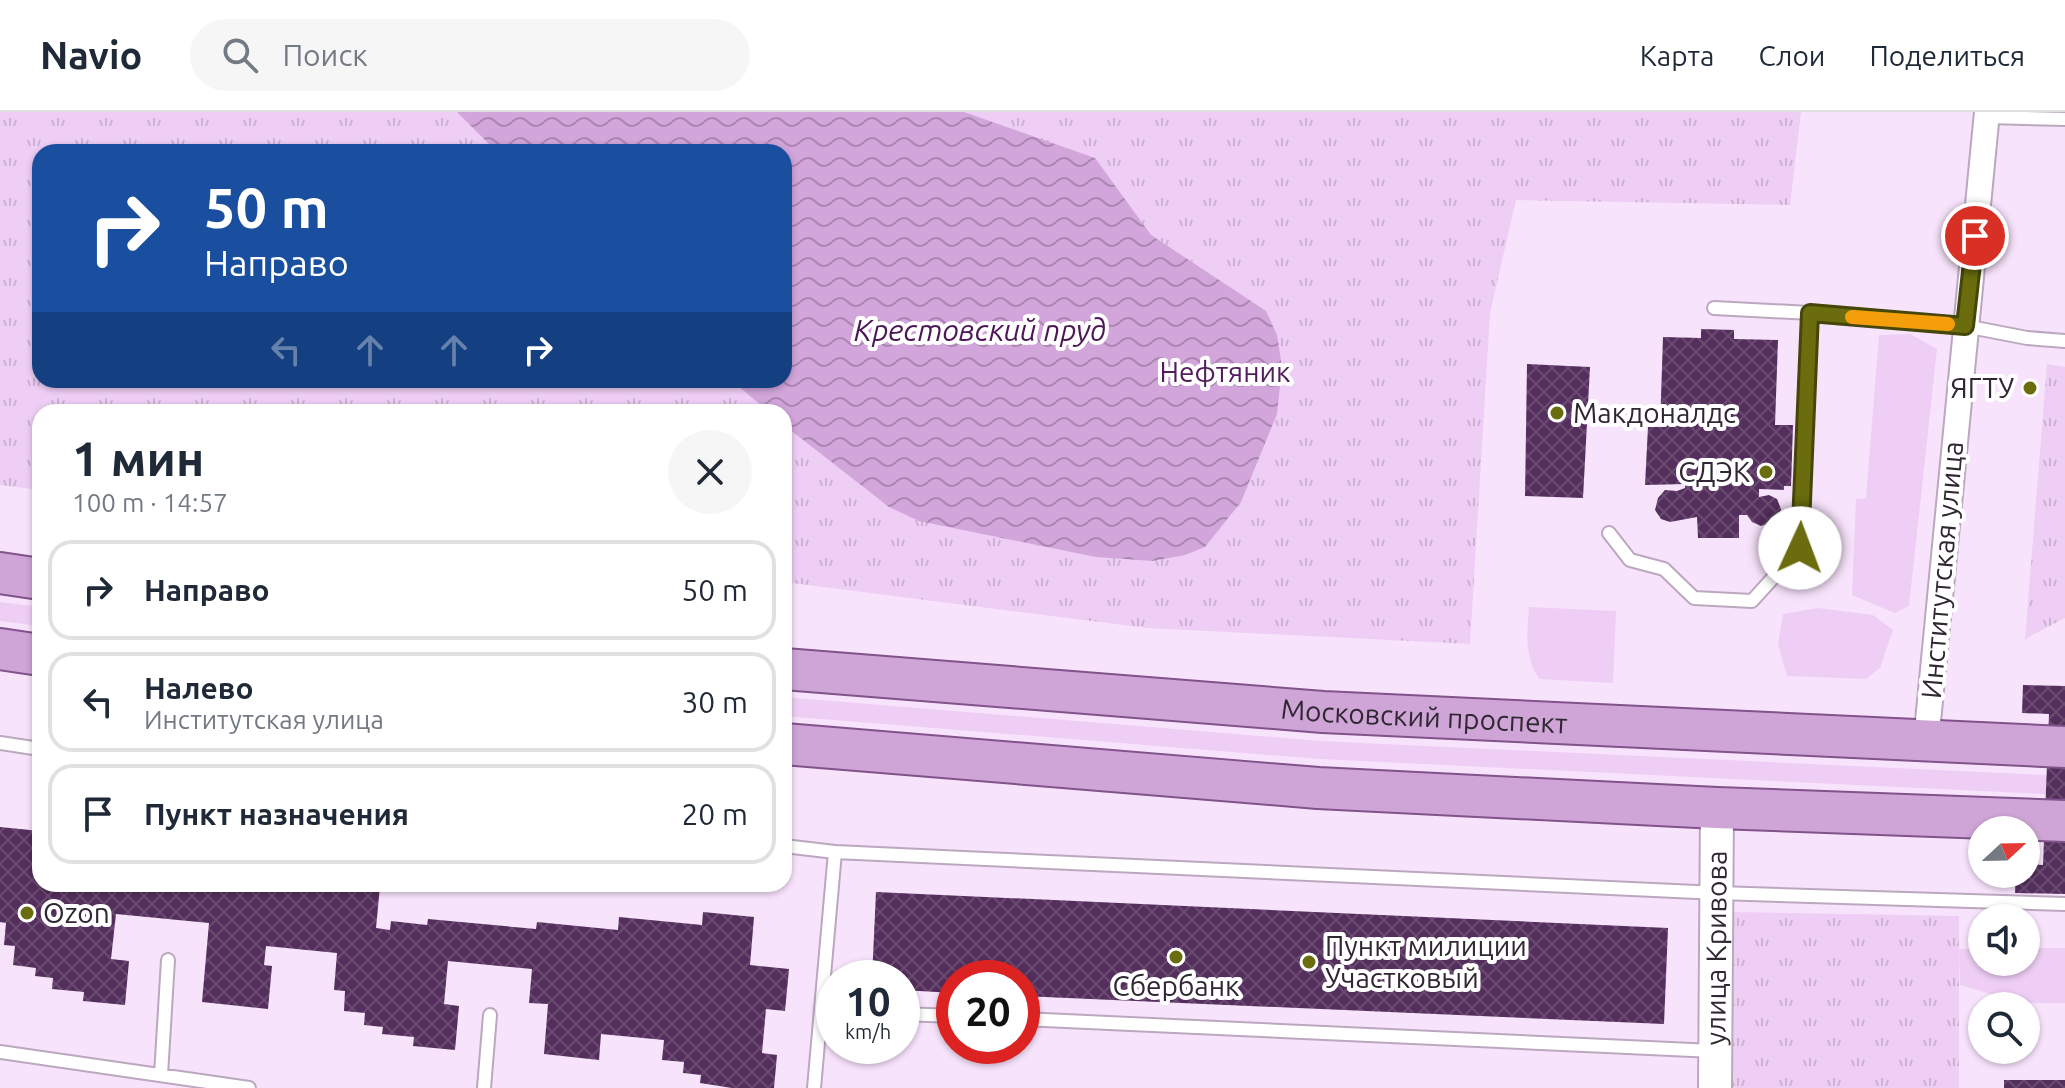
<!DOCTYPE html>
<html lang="ru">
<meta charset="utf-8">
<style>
:root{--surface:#fff;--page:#f6f6f7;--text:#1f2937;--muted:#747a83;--line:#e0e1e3}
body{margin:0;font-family:Ubuntu,sans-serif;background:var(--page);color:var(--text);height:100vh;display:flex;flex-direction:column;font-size:30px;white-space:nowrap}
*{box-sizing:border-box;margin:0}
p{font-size:26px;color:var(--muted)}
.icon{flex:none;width:44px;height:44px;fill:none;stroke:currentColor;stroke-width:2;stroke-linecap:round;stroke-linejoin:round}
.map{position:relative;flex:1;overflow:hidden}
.panel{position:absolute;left:32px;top:292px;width:760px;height:488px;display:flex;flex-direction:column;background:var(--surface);border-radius:24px;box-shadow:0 2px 6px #0004}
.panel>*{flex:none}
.top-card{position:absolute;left:32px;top:32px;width:760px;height:244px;border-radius:24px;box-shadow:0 2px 6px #0004;background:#1a4fa0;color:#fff;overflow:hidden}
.needle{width:52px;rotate:68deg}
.tools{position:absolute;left:1968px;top:704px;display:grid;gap:16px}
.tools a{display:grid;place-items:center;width:72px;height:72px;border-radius:50%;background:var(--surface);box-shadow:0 2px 6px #0004;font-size:40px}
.speed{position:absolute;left:816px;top:848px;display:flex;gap:16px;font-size:40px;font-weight:700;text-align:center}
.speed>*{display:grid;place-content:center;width:104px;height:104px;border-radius:50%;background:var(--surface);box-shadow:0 2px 6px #0004;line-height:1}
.speed small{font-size:20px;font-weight:400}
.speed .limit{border:12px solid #d22;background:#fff;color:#111}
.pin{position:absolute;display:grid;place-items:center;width:68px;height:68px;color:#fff;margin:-34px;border:4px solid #fff;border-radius:50%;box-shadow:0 2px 8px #0007}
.me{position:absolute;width:88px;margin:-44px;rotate:2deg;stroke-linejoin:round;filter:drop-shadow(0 0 6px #0008)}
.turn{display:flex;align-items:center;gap:28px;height:168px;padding:0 40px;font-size:36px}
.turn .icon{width:104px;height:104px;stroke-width:2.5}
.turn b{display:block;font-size:56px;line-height:68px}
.lanes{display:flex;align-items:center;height:76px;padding:0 40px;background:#0003;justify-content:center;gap:40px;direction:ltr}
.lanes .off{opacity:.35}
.round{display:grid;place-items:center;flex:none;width:84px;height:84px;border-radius:42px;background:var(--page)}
.overview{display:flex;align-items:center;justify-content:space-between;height:136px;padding:0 40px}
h1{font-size:48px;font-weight:600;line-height:60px}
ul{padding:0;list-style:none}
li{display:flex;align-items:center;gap:24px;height:100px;margin:0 16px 12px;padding:0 24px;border:4px solid var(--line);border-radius:24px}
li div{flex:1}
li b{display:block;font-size:30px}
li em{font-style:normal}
header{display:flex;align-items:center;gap:48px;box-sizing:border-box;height:112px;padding:0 40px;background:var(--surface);border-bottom:2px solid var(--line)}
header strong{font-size:38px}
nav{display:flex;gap:44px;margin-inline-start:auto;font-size:28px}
.search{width:560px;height:72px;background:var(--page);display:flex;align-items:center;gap:20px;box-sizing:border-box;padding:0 28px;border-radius:44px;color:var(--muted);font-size:30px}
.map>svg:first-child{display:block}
</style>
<header>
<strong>Navio</strong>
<div class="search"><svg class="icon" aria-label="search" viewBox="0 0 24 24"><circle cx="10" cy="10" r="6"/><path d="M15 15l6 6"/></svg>Поиск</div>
<nav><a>Карта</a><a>Слои</a><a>Поделиться</a></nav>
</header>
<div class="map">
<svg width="2065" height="976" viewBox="0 0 2065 976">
<defs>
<pattern id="park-tufts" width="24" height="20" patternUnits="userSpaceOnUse" patternTransform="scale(2)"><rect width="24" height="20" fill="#eecef5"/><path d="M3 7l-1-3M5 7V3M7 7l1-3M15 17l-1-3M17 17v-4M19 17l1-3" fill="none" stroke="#ccb1d2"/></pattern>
<pattern id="water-waves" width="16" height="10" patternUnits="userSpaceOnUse" patternTransform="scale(2)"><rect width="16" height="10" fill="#d2a5db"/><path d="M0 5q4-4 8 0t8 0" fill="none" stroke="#ab86b2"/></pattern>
<pattern id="building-cross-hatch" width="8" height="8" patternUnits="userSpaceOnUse" patternTransform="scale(2)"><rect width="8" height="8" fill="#542e5c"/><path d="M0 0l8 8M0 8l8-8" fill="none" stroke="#6a4b70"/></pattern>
</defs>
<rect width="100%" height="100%" fill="#f8e3fc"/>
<!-- grass -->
<path fill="#eecef5" d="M1910,222L1937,237L1909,494L1895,501L1852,483L1856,387L1866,386L1879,223Z
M0,490L40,495V514L0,509Z
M1529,495L1616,499L1613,571L1539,567C1524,544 1527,521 1529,495Z
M1818,496L1873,503L1893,518L1880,556L1866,567L1787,564L1778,532L1783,502Z
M784,585L1321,629L2065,664V683L1320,647L784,604Z
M2026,836H2065V891H2022L1960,873L1959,837H1982V850H2026Z"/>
<!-- park -->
<path fill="url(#park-tufts)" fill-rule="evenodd" d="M0,0H1801L1790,93L1516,88L1490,201L1470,532L1147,516L784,470V300H40V378L0,373ZM40,40H784V268H40Z
M2047,252L2065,255V506L2025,527Z
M1732,800L1959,804V976H1731Z"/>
<!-- water -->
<path fill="url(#water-waves)" d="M457,0H964L1095,46L1151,123L1266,199L1277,223L1282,255L1277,302L1241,390L1205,435L1185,443L1152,449L1096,445L919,409L889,395L784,313V300H769L731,268H784V40H497Z"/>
<!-- building -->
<path fill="url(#building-cross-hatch)" d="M1701,217L1734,218V227L1778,228L1775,313H1793L1791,374H1784V378L1759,377V385L1769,383L1777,387L1781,397L1780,403L1776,409L1761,414L1752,410L1747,403H1739V426H1698L1697,405L1670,410L1661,407L1655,398L1658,386L1665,378L1677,379L1685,376V372L1645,373L1648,315H1660L1663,225L1701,226Z
M1527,252L1590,255L1583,386L1525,384Z
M2023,573L2065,574V782L2015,781L2016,762H2026V752L2043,753L2049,602L2022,601Z
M0,715L40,719V772L380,774L376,816L390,818L391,809L427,813L428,807L536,817L537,810L618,818L619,805L702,813L703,800L754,805L750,853L789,857L785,899L766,897L762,941L777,943L774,976H732L700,971L701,963L683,961L684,950L662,948L664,928L601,922L599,948L544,942L548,892L529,891L532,857L448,849L444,892L459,894L455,938L413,934L414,925L382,922L383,915L364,913L365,901L344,899L345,879L334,878L337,841L266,834L264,853L272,854L268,897L202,890L209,811L116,802L111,847L129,849L125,893L83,889L84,880L52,877L53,866L35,864L36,856L13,853L15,834L4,833L6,811L0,810Z
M876,780L1668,816L1664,912L1022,884V866H954V881L902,878V866H872Z
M2004,968H2065V976H2004Z"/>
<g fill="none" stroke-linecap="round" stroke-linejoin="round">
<!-- service casing -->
<g stroke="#bba8bf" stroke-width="16">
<path id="service" d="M1987,5L2065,7
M1714,196L1810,201
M1609,421L1630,448L1664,457L1694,486L1752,489L1800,436L1810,201L1965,214L2027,226L2065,229
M0,631L40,637
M784,734L835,740L1718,781L2065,792
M902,902L954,904
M1022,907L1714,939
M0,940L249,976
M161,963L168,848
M484,976L490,903
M814,976L835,740"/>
</g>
<!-- minor casing -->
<g stroke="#bba8bf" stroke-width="28">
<path id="minor" d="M1926,630L1987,0"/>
</g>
<!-- tertiary casing -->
<g stroke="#bba8bf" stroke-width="36">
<g id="tertiary">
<path id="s1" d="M1715,976L1717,696"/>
</g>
</g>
<!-- primary casing -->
<g stroke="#81528b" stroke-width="44">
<g id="primary">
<path d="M0,461L40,467"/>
<path d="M0,537L40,543"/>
<path id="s2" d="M784,557L1323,600L2065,635"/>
<path d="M784,632L1318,676L1717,696L2065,709"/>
</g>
</g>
<!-- service -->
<use href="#service" stroke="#fff" stroke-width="12"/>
<!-- minor -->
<use href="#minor" stroke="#fff" stroke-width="24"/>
<!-- tertiary -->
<use href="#tertiary" stroke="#fff" stroke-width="32"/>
<!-- primary -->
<use href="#primary" stroke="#cea5d6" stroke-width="40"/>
</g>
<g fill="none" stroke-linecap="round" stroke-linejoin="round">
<!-- route casing -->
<g stroke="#454608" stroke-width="20">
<path id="route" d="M1800,436L1810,201L1965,214L1975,124"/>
</g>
<!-- route -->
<use href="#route" stroke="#6a6c0d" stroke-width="14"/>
<!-- slow -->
<path stroke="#f59e0b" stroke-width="14" d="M1852,205L1948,212"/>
</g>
<!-- markers -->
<g fill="#6a6c0d" stroke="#fff" stroke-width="3">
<circle cx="2030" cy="276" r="8"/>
<circle cx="1557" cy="301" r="8"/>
<circle cx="1766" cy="360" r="8"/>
<circle cx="27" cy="801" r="8"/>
<circle cx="1176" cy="845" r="8"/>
<circle cx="1309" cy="850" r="8"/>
</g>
<g text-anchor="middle" stroke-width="8" stroke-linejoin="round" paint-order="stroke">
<!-- park labels -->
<g font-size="28" fill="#521c5d" stroke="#fff">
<text x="1225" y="270">Нефтяник</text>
</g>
<!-- poi labels -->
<g font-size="28" fill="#2f2731" stroke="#fff" text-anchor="start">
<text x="2014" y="286" text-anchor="end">ЯГТУ</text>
<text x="1573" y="311">Макдоналдс</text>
<text x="1750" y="370" text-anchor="end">СДЭК</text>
<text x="43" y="811">Ozon</text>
<text x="1325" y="844">Пункт милиции<tspan x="1325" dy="32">Участковый</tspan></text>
<text x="1176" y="884" text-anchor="middle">Сбербанк</text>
</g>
<!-- street labels -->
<g font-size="28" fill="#2f2731" stroke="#fff">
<text transform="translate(1942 458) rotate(-85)" y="10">Институтская улица</text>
<text dy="10" stroke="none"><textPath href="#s2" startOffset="642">Московский проспект</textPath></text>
<text dy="10" stroke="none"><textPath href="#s1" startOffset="140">улица Кривова</textPath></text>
</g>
<!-- water labels -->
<g font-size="30" font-style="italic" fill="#4c1657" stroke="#fff">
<text x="980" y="229">Крестовский пруд</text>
</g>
</g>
</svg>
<div class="tools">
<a><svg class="needle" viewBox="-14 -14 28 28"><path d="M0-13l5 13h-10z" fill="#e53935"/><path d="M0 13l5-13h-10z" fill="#747a83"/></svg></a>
<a><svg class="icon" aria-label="sound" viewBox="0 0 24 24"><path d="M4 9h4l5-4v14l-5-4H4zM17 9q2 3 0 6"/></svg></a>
<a><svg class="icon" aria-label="search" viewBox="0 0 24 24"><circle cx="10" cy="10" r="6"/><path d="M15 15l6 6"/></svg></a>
</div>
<div class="speed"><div>10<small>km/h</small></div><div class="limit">20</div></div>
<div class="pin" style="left:1975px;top:124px;background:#d93025"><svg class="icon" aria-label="arrive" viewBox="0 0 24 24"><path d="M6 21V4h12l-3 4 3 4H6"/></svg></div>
<svg class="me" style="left:1800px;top:436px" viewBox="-20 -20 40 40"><circle r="19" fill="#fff"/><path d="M0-13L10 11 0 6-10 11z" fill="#6a6c0d"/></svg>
<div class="top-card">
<div class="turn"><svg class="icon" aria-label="right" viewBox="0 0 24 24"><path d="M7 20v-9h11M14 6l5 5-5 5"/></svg><div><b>50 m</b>Направо</div></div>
<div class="lanes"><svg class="icon off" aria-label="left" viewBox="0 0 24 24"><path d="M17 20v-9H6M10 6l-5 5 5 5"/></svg><svg class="icon off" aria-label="ahead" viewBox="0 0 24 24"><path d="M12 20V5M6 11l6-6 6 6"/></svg><svg class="icon off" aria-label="ahead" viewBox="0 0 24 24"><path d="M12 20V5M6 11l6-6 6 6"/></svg><svg class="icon" aria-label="right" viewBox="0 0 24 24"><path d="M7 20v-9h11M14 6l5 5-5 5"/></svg></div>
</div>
<section class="panel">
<div class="overview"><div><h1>1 мин</h1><p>100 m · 14:57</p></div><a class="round"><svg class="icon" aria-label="close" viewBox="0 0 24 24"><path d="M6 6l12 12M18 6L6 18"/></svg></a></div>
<ul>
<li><svg class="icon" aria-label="right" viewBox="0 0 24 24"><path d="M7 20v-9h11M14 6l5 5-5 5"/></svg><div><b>Направо</b></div><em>50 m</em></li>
<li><svg class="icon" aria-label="left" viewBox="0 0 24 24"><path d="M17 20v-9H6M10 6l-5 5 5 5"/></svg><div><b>Налево</b><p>Институтская улица</p></div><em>30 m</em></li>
<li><svg class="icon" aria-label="arrive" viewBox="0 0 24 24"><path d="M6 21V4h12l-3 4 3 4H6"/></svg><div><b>Пункт назначения</b></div><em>20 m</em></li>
</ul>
</section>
</div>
